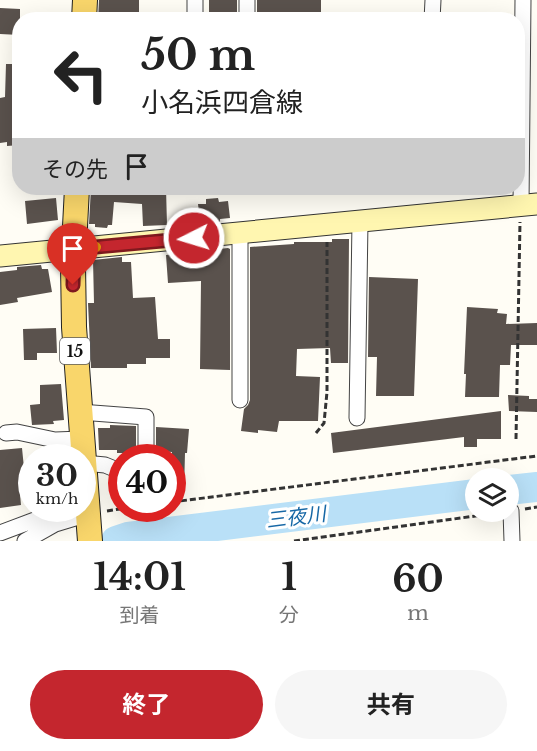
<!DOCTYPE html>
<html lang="ja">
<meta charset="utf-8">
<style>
:root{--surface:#fff;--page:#f6f6f6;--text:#222;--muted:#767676;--accent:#c4262e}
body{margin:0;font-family:"Libre Baskerville","Noto Sans JP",serif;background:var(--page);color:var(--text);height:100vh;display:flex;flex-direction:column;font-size:22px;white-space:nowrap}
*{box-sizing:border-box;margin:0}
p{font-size:20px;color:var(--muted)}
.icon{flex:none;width:33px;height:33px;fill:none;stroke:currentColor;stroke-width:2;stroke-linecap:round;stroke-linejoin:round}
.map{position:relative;height:541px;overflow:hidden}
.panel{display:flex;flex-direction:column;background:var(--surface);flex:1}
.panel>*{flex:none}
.top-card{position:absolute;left:12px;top:12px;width:513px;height:183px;border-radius:24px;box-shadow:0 6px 24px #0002;background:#fff;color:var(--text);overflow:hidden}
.tools{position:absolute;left:465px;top:468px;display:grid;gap:12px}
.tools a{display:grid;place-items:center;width:54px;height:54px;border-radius:50%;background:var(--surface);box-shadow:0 6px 24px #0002;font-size:30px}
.speed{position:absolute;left:18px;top:444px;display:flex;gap:12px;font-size:30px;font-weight:700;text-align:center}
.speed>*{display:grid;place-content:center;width:78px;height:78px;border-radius:50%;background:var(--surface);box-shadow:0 6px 24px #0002;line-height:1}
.speed small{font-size:15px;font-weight:400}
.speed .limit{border:9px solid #d22;background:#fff;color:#111}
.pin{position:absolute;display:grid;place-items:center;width:51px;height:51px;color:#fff;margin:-62px -26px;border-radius:50% 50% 50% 0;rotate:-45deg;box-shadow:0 0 6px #0007}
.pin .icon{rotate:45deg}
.me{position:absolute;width:66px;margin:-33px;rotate:265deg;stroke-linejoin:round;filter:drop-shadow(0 0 4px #0008)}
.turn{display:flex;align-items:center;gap:21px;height:126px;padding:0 30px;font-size:27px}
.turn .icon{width:78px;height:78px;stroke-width:2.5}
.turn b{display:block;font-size:42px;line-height:51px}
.then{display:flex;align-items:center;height:57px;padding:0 30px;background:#0003;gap:12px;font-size:22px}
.eta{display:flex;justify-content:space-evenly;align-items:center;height:102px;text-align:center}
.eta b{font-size:36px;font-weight:700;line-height:42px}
.cta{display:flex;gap:12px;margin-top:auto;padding:12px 30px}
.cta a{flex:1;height:69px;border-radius:36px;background:var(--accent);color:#fff;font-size:24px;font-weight:700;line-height:69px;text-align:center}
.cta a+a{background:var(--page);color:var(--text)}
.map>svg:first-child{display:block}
</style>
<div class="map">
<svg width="537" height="541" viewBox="0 0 537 541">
<rect width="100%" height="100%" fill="#fffdf5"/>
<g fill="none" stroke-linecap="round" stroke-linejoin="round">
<!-- river -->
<path stroke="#b9e0f7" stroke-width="30" d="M508,490L537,487
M116,541L128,537L476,494"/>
</g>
<!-- building -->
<path fill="#5a524d" d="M99,0H139V20H98Z
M209,0H237V14H209Z
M257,0H321V16H312V20H257Z
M0,8L20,9V35L0,34Z
M6,64H14L20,111V145L7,146V142L0,143V98L5,97Z
M91,188H166L167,225L143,226L142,204L114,202L112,225H108L107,228L95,227V224H89Z
M56,198L58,220L27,224L25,201Z
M218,198L219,202L228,201L230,218L220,219V222L200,221L198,204H206V199Z
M332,239H349L348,363H331L330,348L297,349L296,376L320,377L318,421H279L277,432L258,430V433L241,431L244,409L248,405L250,400V247L294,244V242H332Z
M228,248L230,249V370L200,369L201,281L168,283L166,255Z
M122,257V262H131L133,298L155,297L158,339H170V358H146V364H127V368H91L88,303H94L93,260Z
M41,265L42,269H48L52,292L17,298L18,302L0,305V272L17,270V267Z
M369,277L418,279L414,396H376L377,357H368Z
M467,307L498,309L497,313L507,314L506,324L537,323V345H511L510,365H500L499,397H465L466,374H464Z
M56,328L57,353H37V360H24L23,329Z
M61,384L64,420L53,421L54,424L32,425L30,405L40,404V385Z
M508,395L529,396V399H537V412L509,411Z
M501,411V439H477V447H464V437L333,453L331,433Z
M110,425L136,426V453H117V450H99L98,428H110Z
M156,427L189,429L187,453H185L184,491H172V452L156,451Z
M22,448L24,468L21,469L24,494H20L21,505L0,508V450Z"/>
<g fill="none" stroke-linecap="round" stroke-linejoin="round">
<!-- street casing -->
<g stroke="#444" stroke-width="17">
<path id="street" d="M247,0V20
M195,20V0
M432,20L433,0
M521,205L523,0
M240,400V234
M80,412L146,417V458
M357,418L360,222
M6,433L17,432L55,440L82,439
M84,463L105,465L122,472
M511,511L512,541
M0,533L40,518L63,520
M25,541L55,524L88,514"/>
</g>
<!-- secondary casing -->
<g stroke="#333" stroke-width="23">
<path id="secondary" d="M0,256L537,204"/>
</g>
<!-- primary casing -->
<g stroke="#222" stroke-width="26">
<path id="primary" d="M84,20L85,0
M77,188L73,265L74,327L90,541"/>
</g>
<!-- path -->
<path stroke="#333" stroke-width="3" stroke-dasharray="6 3" stroke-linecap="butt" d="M316,433L324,423L327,392V242
M516,439L520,222
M172,502L537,456
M525,509L537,507
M107,511L126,508
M294,541L497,513"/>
<!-- street -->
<use href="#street" stroke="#fff" stroke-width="15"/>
<!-- secondary -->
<use href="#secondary" stroke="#fff6b0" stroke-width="21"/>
<!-- primary -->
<use href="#primary" stroke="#f9d66b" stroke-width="24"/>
</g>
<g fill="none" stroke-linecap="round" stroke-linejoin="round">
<!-- route casing -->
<g stroke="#7f191e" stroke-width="15">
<path id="route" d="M73,285L74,249L194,238"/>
</g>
<!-- route -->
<use href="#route" stroke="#c4262e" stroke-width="10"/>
<!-- slow -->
<path stroke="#f59e0b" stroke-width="10" d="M73,258L74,249L96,247"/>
</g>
<g text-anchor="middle" stroke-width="6" stroke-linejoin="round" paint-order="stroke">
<!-- shield labels -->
<rect fill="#fff" stroke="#585858" stroke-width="1.5" x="60" y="338" width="30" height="26" rx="4.5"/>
<g font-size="16" font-weight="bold" fill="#111">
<text x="75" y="357">15</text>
</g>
<!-- water labels -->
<g font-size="20" font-style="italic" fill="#1768a6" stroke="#fff">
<text transform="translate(296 517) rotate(-7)" y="7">三夜川</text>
</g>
</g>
</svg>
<div class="tools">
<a><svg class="icon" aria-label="layers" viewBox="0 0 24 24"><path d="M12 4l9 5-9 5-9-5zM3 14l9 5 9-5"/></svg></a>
</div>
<div class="speed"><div>30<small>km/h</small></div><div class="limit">40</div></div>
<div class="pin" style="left:73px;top:285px;background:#d93025"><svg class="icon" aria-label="arrive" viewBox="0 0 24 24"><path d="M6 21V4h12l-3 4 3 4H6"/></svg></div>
<svg class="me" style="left:194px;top:238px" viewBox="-20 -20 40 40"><circle r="17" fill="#c4262e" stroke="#fff" stroke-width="3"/><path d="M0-11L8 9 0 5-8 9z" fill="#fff"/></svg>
<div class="top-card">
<div class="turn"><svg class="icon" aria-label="left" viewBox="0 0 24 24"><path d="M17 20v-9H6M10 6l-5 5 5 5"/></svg><div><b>50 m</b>小名浜四倉線</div></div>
<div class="then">その先<svg class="icon" aria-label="arrive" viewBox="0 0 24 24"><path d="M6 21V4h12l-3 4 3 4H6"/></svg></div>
</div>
</div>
<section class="panel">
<div class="eta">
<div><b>14:01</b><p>到着</p></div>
<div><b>1</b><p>分</p></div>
<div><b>60</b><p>m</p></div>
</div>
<div class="cta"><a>終了</a><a>共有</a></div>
</section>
